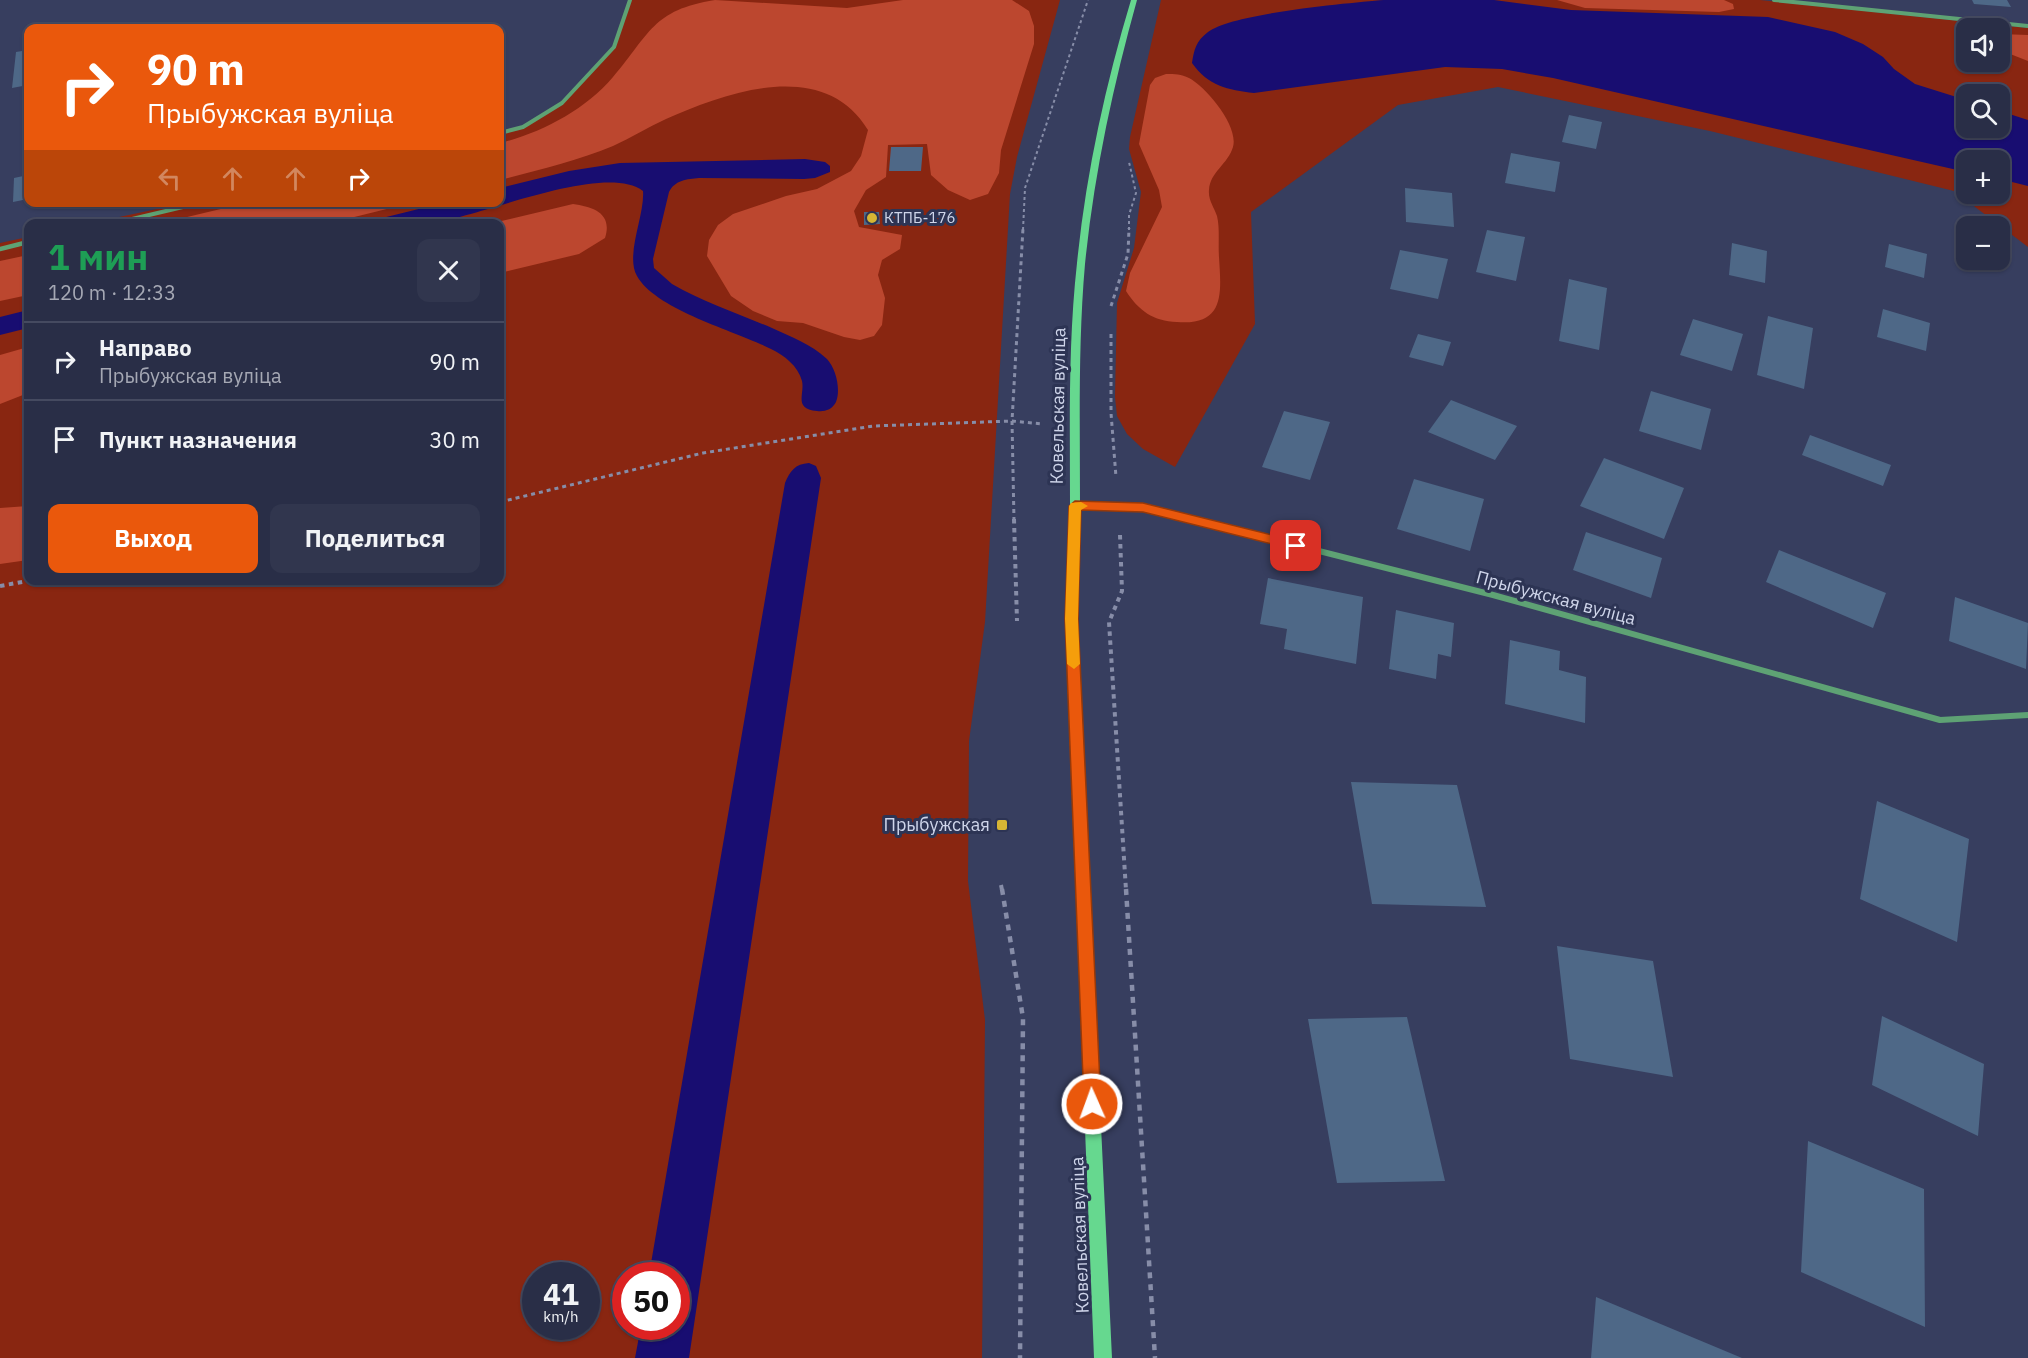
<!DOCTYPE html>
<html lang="ru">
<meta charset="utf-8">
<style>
:root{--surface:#292e47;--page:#31364e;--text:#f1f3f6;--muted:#a5a8b4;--line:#454a60;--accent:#ea580c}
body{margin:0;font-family:"IBM Plex Sans",sans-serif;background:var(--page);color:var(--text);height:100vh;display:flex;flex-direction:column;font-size:22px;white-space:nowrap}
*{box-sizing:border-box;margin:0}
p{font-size:20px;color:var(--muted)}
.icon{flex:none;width:33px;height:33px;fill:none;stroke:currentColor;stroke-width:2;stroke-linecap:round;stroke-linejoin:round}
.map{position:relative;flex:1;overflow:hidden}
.drawer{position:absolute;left:24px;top:219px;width:480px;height:366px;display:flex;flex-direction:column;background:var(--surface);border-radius:12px;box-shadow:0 2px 4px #0004,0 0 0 2px var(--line)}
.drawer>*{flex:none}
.top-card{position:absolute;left:24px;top:24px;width:480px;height:183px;border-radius:12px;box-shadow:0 2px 4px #0004,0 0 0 2px var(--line);background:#ea580c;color:#fff;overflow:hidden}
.tools{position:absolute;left:1956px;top:18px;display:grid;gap:12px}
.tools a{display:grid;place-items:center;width:54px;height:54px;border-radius:12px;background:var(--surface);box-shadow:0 2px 4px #0004,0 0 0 2px var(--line);font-size:30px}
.speed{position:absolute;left:522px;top:1262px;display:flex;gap:12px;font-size:30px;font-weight:700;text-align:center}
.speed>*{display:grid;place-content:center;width:78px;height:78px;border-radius:50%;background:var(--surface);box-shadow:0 2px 4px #0004,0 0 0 2px var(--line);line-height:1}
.speed small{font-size:15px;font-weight:400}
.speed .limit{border:9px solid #d22;background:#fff;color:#111}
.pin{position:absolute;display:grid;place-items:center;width:51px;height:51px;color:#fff;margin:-26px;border-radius:12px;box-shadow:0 3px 9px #0006}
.me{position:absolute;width:66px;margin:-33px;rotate:358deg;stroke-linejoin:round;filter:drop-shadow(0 0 4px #0008)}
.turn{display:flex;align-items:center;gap:21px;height:126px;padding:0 24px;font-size:27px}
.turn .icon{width:78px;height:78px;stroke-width:2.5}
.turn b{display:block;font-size:42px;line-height:51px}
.lanes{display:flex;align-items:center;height:57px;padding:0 24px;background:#0003;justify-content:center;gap:30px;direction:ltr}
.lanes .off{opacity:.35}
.round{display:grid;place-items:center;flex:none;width:63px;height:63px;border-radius:12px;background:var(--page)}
.head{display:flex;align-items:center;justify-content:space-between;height:102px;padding:0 24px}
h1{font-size:36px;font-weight:700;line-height:45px;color:#1e9e55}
.primary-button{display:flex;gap:12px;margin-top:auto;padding:12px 24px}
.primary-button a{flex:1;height:69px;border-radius:12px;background:var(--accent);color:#fff;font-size:24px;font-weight:700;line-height:69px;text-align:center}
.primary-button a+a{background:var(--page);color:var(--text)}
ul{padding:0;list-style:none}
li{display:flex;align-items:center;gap:18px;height:78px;padding:0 24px;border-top:2px solid var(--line)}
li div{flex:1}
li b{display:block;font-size:22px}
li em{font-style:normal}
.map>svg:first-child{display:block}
</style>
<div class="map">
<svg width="2028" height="1358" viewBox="0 0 2028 1358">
<rect width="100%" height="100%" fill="#373e5f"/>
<!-- green -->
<path fill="#892611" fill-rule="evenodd" d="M630,0H1060L1017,157L1010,194L985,622L969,741L968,881L985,1020L982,1358H0V243L28,237V580H500V224L91,223L190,202H500V133L523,127L562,103L614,47ZM536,1275H586V1326H536ZM626,1275H676V1326H626Z
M1161,0H1760L2028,28V247L1954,191L1710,131L1498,87L1398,105L1251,212L1255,324L1175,467L1143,449L1127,434L1117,416L1115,397L1117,303L1134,248L1141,192L1129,149L1130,137ZM1966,28H2000V62H1966ZM1966,94H2000V128H1966ZM1966,160H2000V194H1966Z"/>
<!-- forest -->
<path fill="#bc472f" d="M715,0L847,8L903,0H1012L1029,11L1034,26V44L1001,150L999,173L988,194L970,200L948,190L931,175L927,144L888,145L886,177L866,190L854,211L859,227L902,235L900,249L882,260L878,275L885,298L882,325L874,336L860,340L844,337L803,323L777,321L753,311L731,296L707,256L709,240L718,225L733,214L786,196L817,189L851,171L861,156L868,130C824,58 729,91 666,119C648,127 631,138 613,146C577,161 538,170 500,180V143C541,133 585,110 613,77C650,34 652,10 715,0Z
M1557,0H1724L1733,4L1734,9L1719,12L1585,8Z
M2000,34L2028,35V61L2000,50Z
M1166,74C1175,74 1181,74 1189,78C1206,87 1239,126 1233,147C1228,164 1210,172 1209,190C1208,200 1214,207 1217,216C1220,228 1218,244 1219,257C1221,292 1226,326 1177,322C1153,321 1139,311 1126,291L1130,273L1162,207L1159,190L1139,144L1150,85L1155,78Z
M250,202H411V203L330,223H162Z
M573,204C593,207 613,213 605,238L579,254L500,273V224L493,223Z
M28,255V295L0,301V261Z
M28,347V393L0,404V355Z
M28,506V560L0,564V508Z"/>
<!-- water -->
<path fill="#180d71" d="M1384,0H1494L1571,10L1768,17L1835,32L1863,44L1883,57L1894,69L1915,84L1966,100V128H2000V111L2028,120V186L2000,179V160H1966V172L1553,78L1502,69L1445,67L1254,93C1228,90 1208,86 1192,63C1194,50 1196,41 1208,32C1233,13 1349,3 1384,0Z
M805,159L825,162L830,166V172L815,178L804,179L699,178C687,179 675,180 669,192L653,259L654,268L672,284C703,302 739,314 772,328C791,337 811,344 827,359C836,369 841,389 836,402C832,410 824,412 817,411C793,409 805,394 802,381C798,366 784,355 771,349C736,331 656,310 637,276C625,255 645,215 643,191C604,162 480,217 431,223C409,226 384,224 362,223L443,203L500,202V188L569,171L620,163Z
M28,310V328L0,335V317Z
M809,463L816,466L821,478L689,1358H635L641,1326H676V1275H649L785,483C790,471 795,464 809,463Z"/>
<!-- building -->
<path fill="#4e6887" d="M1972,0H2007L2011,7L1974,4Z
M28,50V85L12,88L16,52Z
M1569,115L1602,122L1596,149L1562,142Z
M891,147H923L921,171H889Z
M1511,153L1560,162L1555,192L1505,183Z
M28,175V199L13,202L14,178Z
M1405,188L1452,193L1454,227L1406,222Z
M864,212H879L880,224L864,225Z
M1487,230L1525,237L1516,281L1476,272Z
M1732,243L1767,251L1765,283L1729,275Z
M1889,244L1927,254L1924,278L1885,267Z
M1400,250L1448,259L1438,299L1390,289Z
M1569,279L1607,288L1599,350L1559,341Z
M1883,309L1930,323L1926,351L1877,337Z
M1768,316L1813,328L1804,389L1757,375Z
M1693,319L1743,334L1732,371L1680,355Z
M1418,334L1451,342L1443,366L1409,357Z
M1651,391L1711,409L1701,450L1639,431Z
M1451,400L1517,426L1495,460L1428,432Z
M1284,411L1330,422L1310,480L1262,467Z
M1810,435L1891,465L1883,486L1802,455Z
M1604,458L1684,488L1664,539L1580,506Z
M1414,479L1484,499L1470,551L1397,529Z
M1586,532L1662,558L1651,598L1573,570Z
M1779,550L1886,593L1873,628L1766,582Z
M1268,578L1363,597L1356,664L1284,649L1287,629L1260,624Z
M1955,597L2028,623L2026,669L1949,641Z
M1396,610L1454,623L1451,657L1438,654L1436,679L1389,669Z
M1510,640L1560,651L1559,670L1586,677L1585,723L1505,704Z
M1351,782L1457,785L1486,907L1372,904Z
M1877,801L1969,839L1957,942L1860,899Z
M1557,946L1653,961L1673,1077L1570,1059Z
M1882,1016L1984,1064L1978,1136L1872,1085Z
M1407,1017L1445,1181L1337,1183L1308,1019Z
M1808,1141L1924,1189L1925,1327L1801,1272Z
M1596,1297L1742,1358H1591Z"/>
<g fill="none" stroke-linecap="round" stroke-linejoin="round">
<!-- path-far3 -->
<path stroke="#878da8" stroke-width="2" stroke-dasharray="3 3" stroke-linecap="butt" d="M1023,230L1025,188L1088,0
M1129,230V215L1136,193L1129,162"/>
<!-- path-far2 -->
<path stroke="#878da8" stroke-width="3" stroke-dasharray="4 4" stroke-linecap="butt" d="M1111,306L1128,254L1129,228
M1111,334V413L1116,477
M500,502L703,453L873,426L1012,421L1043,424
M1014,521L1012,421L1023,228"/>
<!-- path-far1 -->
<path stroke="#878da8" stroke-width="4" stroke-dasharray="4.5 4.5" stroke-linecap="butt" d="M1014,519L1017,621
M1120,535L1122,591L1109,622L1126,890
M0,586L33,580
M1001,885L1002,890"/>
<!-- path -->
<path stroke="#878da8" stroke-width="4.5" stroke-dasharray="6 6" stroke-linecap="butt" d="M1002,889L1023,1018L1020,1358
M1126,889L1155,1358"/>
<!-- street-far2 -->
<path stroke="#5ea274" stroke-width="4" d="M1774,0L2028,26
M500,133L523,127L562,103L614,47L630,0
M111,224L204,202"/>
<!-- street-far1 -->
<path stroke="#5ea274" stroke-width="4.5" d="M0,249L28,242
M1075,506L1143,507L1198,521"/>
<!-- street -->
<path stroke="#5ea274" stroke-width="6" d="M1192,519L1493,595L1940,720L2028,715"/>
<!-- secondary -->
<path fill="#66d88f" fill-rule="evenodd" d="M1131,0H1137C1113,86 1094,174 1085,264C1078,344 1080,425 1080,505C1080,543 1078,581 1077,619L1112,1358H1094L1065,619C1067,581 1069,543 1070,505C1070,424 1068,344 1077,263C1086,174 1105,86 1131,0Z"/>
</g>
<!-- route -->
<path fill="#ea580c" stroke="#983908" stroke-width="1.5" d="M1075,501L1143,503L1296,541L1302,546L1296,550L1143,512L1081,510L1078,619L1101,1104L1099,1110L1092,1113L1086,1110L1084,1104L1065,619L1069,506Z"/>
<!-- slow -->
<path fill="#f59e0b" d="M1081,502L1088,506L1081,510L1078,619L1080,664L1074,669L1067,664L1065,619L1069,506L1071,503Z"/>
<!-- markers -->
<g fill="#d6b534" stroke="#2d3454" stroke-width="2">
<circle cx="872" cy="218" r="6"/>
<rect x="996" y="819" width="12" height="12" rx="3"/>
</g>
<g text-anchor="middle" stroke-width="6" stroke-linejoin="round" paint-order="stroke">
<!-- far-poi labels -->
<g font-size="15" fill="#cfd5ea" stroke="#2d3454" text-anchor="start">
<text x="884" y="223">КТПБ-176</text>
</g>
<!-- street labels -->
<g font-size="18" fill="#cfd5ea" stroke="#2d3454">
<text transform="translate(1058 406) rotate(-89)" y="6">Ковельская вуліца</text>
<text transform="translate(1556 598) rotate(15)" y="6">Прыбужская вуліца</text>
<text transform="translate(1080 1235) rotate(-92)" y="6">Ковельская вуліца</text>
</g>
<!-- poi labels -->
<g font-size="18" fill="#cfd5ea" stroke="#2d3454" text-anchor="end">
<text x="990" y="831">Прыбужская</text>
</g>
</g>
</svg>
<div class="tools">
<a><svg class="icon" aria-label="sound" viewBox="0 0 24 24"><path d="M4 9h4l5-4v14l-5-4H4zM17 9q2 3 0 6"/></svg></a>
<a><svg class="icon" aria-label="search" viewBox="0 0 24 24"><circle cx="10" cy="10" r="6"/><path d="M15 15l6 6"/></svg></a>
<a>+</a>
<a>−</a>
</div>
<div class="speed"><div>41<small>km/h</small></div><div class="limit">50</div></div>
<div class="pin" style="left:1296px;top:546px;background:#d93025"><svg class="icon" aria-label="arrive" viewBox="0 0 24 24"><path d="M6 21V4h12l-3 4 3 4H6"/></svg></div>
<svg class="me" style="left:1092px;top:1104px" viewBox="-20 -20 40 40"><circle r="17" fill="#ea580c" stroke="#fff" stroke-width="3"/><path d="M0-11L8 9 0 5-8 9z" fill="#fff"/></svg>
<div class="top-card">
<div class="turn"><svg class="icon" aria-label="right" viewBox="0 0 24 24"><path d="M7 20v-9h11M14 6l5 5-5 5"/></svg><div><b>90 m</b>Прыбужская вуліца</div></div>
<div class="lanes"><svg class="icon off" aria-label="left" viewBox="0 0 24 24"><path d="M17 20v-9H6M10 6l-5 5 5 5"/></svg><svg class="icon off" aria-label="ahead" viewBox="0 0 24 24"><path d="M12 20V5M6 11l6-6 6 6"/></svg><svg class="icon off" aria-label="ahead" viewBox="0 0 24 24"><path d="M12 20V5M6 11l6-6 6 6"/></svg><svg class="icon" aria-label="right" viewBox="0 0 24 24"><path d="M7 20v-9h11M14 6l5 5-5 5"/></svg></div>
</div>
<section class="drawer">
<div class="head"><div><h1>1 мин</h1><p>120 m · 12:33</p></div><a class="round"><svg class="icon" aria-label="close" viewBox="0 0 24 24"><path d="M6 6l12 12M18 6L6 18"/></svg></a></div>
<ul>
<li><svg class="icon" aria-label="right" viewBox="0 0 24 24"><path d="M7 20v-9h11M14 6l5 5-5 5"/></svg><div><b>Направо</b><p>Прыбужская вуліца</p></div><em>90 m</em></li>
<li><svg class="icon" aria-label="arrive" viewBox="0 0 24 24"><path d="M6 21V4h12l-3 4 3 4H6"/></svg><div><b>Пункт назначения</b></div><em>30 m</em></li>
</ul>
<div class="primary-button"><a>Выход</a><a>Поделиться</a></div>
</section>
</div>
